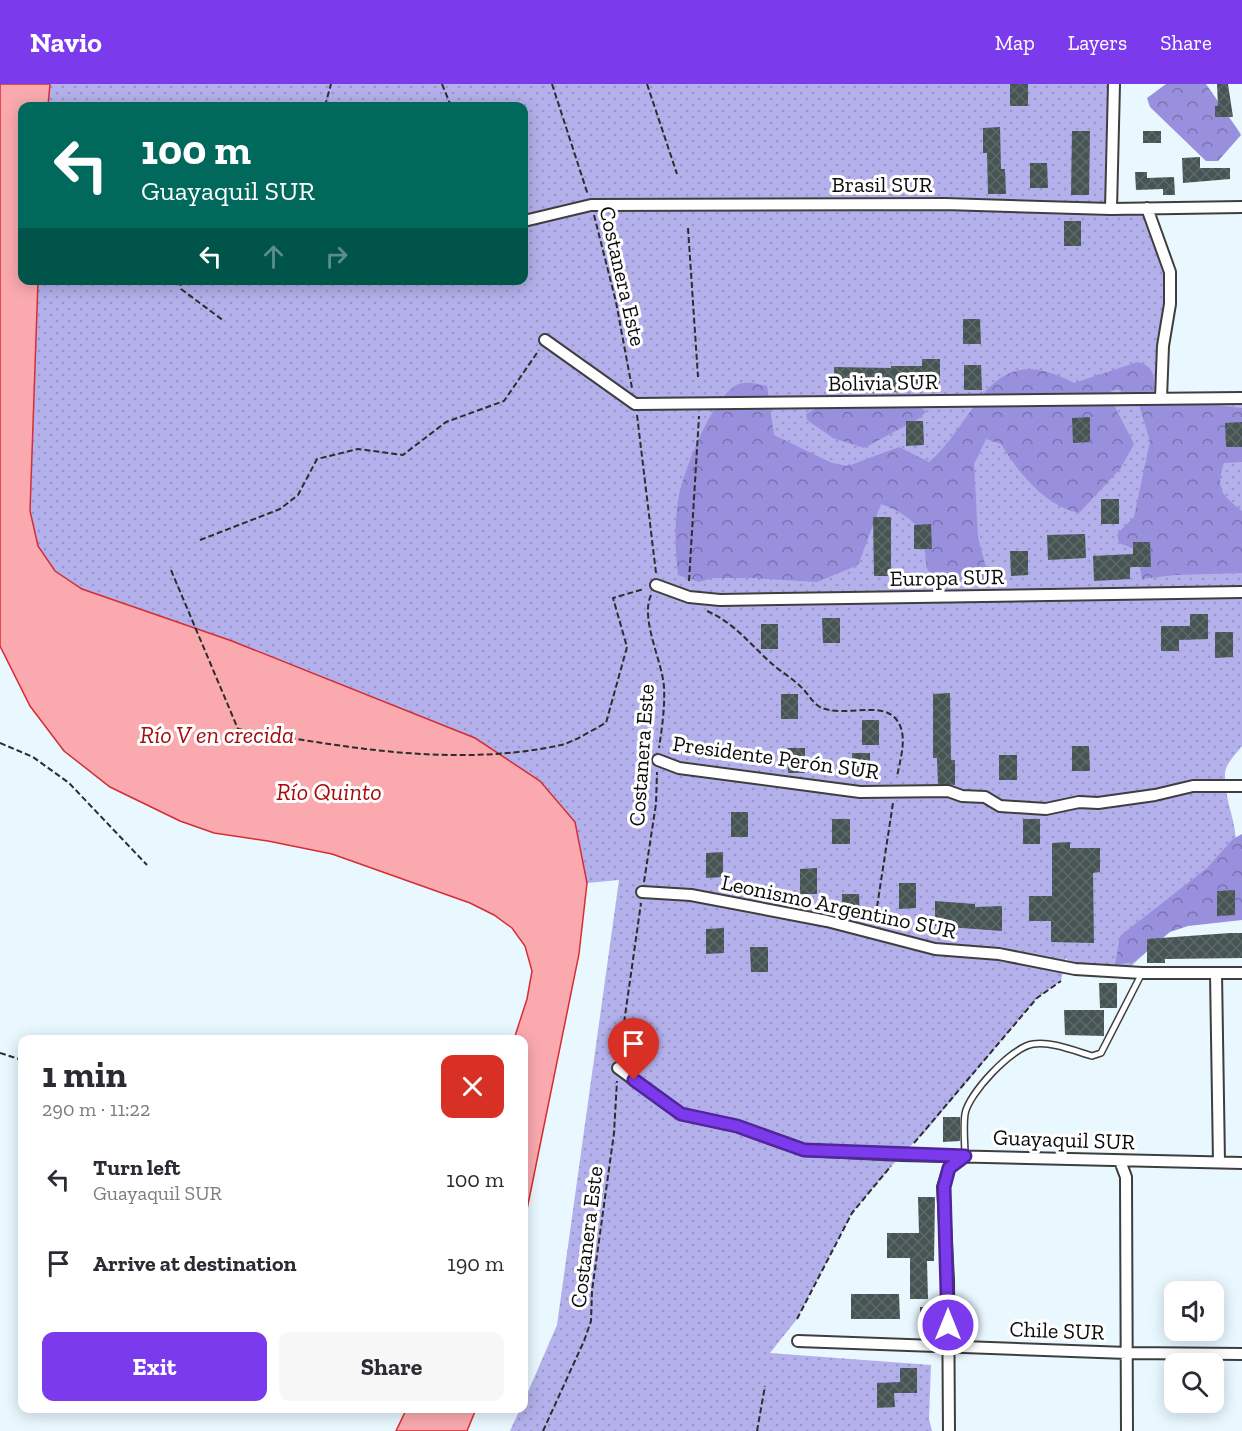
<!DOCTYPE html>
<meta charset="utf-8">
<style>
:root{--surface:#fff;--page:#f7f7f7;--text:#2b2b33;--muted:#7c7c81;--accent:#7c3aed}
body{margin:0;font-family:"Zilla Slab",serif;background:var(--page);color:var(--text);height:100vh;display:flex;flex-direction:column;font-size:22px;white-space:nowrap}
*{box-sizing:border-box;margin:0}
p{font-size:20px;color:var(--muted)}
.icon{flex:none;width:33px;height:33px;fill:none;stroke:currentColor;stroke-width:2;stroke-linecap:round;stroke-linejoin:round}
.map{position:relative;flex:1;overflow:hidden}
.panel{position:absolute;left:18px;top:951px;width:510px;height:378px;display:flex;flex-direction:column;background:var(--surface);border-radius:12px;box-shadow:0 3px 15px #0003}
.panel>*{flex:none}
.top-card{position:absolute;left:18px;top:18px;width:510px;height:183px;border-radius:12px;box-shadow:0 3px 15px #0003;background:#00695c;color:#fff;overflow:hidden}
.buttons{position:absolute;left:1164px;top:1197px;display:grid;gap:12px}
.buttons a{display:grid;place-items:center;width:60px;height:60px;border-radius:12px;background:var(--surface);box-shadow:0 3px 15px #0003;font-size:30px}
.pin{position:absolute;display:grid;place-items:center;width:51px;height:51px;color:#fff;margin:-62px -26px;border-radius:50% 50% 50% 0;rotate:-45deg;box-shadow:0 0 6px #0007}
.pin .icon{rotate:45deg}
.me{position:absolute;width:66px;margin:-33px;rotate:0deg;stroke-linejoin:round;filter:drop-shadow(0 0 4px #0008)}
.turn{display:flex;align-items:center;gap:21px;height:126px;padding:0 24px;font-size:27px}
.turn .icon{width:78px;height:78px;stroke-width:2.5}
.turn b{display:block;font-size:42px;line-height:51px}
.lanes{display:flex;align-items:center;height:57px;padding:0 24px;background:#0003;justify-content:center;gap:30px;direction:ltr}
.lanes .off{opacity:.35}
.round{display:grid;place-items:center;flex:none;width:63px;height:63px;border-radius:12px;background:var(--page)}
.overview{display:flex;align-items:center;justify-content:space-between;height:102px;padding:0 24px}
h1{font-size:36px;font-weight:800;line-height:45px}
.primary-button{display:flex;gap:12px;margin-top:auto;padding:12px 24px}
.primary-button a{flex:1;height:69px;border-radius:12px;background:var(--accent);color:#fff;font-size:24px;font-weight:800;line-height:69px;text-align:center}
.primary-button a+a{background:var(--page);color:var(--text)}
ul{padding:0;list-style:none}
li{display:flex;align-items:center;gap:18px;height:84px;padding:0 24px}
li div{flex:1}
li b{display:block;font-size:22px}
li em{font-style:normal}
header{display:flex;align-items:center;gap:36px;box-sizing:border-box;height:84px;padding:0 30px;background:var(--accent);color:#fff}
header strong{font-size:28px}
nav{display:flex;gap:33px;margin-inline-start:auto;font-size:21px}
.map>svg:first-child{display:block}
</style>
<header>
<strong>Navio</strong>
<nav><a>Map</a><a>Layers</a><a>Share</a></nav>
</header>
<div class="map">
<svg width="1242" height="1347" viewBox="0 0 1242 1347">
<defs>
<pattern id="grass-dots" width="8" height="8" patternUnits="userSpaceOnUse" patternTransform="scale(1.5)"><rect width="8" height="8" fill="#b3b0eb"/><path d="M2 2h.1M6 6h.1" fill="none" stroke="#9996c8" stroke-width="1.8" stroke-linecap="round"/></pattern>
<pattern id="forest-crowns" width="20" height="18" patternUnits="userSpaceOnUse" patternTransform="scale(1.5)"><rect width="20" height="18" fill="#988fdd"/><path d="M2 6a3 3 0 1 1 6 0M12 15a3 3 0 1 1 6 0" fill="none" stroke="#7a73b1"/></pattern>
<pattern id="building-cross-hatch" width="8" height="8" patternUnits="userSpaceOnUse" patternTransform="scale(1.5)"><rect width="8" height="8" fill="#475454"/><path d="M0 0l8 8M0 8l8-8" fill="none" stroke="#5d6868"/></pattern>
</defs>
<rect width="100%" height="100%" fill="#e9f7ff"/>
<!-- grass -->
<path fill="url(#grass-dots)" d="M50,0H1114L1111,125L1147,124L1170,188L1161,314H1242V662C1236,670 1225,680 1225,690C1225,727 1242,740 1234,786L1125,888L1071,882L1066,874L1061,897L1037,914L926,1047L901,1071L852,1129L797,1235L770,1269L931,1281L929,1335L932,1347H510L520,1325L524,1324V1317L557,1241L619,796L587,799L575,738L475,654L232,557L82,505L55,487L38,462L30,427L38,197L524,196V22H48Z"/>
<!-- forest -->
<path fill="url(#forest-crowns)" d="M1166,0H1206L1238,46L1241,51L1218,77H1206L1150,23L1147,14Z
M1138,278C1156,284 1154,293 1154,310L1190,318L1242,324V378L1224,379C1215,405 1222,411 1242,427V489L1175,491L1142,495L1137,466L1119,459L1117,450L1134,433L1150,357L1139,321L1118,305L1111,307L1116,325L1134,360L1120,385L1079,429C1045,422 1018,388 1001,360L986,355L974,380L978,454L990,498L967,503L931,492C923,479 927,470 923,456C918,436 898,426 881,420L858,481L817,498L750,494H713L699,498L678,491C675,467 674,436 679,412C685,384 711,317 735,302C744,296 757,300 767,302L774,351L832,379L848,382L899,363L929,378C980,334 987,253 1074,299Z
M903,321L921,323L926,328L918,335L864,364L833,354L807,336L806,330L815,325Z
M1242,750V836L1188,842L1170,848L1134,878L1115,881L1120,852L1207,784L1233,755Z"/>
<!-- water -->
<path fill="#faaaaf" stroke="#d62c33" stroke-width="1.5" d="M0,0H50L48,22H22V196L38,197L30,427L38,462L55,487L82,505L232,557L475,654L540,697L575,738L587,799L579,870L524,1140V956L514,955L527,915L532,887L525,862L512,844L494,831L470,819L332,770L268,757L214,749L180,737L110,703L64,667L30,622L0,562Z
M407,1324H476V1325L467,1347H396Z"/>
<!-- building -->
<path fill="url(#building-cross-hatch)" d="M1010,0H1028V22H1010Z
M1217,0H1228L1233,33H1215V22H1218Z
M1000,43L1001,85H1005L1006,110H988L987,69H983V44Z
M1072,47H1090L1089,111H1071Z
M1143,47H1161V59H1143Z
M1200,73V84H1230V95L1183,99L1182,74Z
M1030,79H1047L1048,104H1030Z
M1135,88H1147V94L1174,93L1175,111H1163V105L1136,106Z
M1064,137H1081V162H1064Z
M963,235H980L981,260H963Z
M922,275H940V299L909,300V307L880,309L835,308L834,283L891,284V282H922Z
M964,281H981L982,306H964Z
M1090,333V358L1073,359L1072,334Z
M906,337H923L924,361L906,362Z
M1242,338V363H1226L1225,339Z
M1101,415H1119V440H1101Z
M873,433H891V492H874Z
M931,440L932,465H914V441Z
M1085,450L1086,474L1048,476L1047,451Z
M1133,458H1150L1151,483H1130V495L1094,497L1093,472L1133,470Z
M1010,467H1028V491L1011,492Z
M1190,530H1208V555L1179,556V567H1161V542H1190Z
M822,534H840V559H823Z
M761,540H778V565H761Z
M1215,548H1233V573L1215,574Z
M950,609L951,676H955V701L938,700L937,674H933V610Z
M781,610H798V635H781Z
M862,636H879V661H862Z
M1072,662H1089L1090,687H1072Z
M787,664H805V689H788Z
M852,669H870V694H852Z
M999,671H1017V696H999Z
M731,728H748V753H731Z
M832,735H850V760H832Z
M1023,735H1040V760H1023Z
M1070,758V764H1100V788L1093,789L1094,859L1051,858V837H1029V812H1052V759Z
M723,768V793L706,794V769Z
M817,784V810H800V785Z
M899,799H916V824L899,825Z
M1235,806V831L1217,832V807Z
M842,810H859L860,835L842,833Z
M935,817L975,820V823L1002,822V847L935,842Z
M724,844V869L706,870V845Z
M1230,849H1242V874L1165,875V879H1147V855Z
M750,863H768V888H751Z
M1099,899H1117V924H1100Z
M1064,926H1104V952L1065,951Z
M943,1033H960V1057L943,1058Z
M918,1113H935L934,1177H927L928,1215H910V1174H887V1149H919Z
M851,1210H899L900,1235H851Z
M920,1223H937L938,1248H920Z
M900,1284H917V1309H894L895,1323L877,1324V1299L900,1298Z"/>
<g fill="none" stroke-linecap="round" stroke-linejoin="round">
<!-- lane casing -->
<g stroke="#3e3e3e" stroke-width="8">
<path id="lane" d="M965,1072C965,1059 963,1044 965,1030C968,1010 1012,963 1033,960C1051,957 1075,967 1092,972L1101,969L1142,889"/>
</g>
<!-- street casing -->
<g stroke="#3e3e3e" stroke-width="14">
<path id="street" d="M1147,124L1170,188V220L1163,262L1161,314
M1111,125L1114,0
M524,137L591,121L945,120L1111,125L1242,123
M545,256L635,320L1242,314
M656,501L689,513L720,516L1242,508
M658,676L679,684L860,708L948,707L962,712L985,713L1000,722L1046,725L1079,718L1098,719L1155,711L1193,702H1242
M642,808L691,811L827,837L935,865L999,870L1075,885L1142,889H1242
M1216,889L1219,1078
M618,984L681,1030L737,1042L804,1066L901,1071L1242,1079
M1120,1077L1126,1093L1127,1347
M798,1257L1127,1269L1242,1270
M949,1347L948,1196L943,1103L949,1084L965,1072"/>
</g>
<!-- path -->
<path stroke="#2d2d2d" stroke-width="2" stroke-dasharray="6 3" stroke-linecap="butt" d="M442,0L451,22
M552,0L588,111
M647,0L677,90
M325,22L331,0
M594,131L616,218L632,304
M688,144L698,293
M180,196L181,205L224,237
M637,331L656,489
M200,456L280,425L298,411L317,375L358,365L403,371L446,338L504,317L539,266
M171,486L238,645C343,663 455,684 561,661C576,657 592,646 606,639L627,563L613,514L644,505
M689,497L699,332
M651,511C640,535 662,576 664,603C665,624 662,644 659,664
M707,527C733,538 750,560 771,579C781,588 794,595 803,605C809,611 814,621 822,624C845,633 881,617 896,635C909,651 900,675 897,693
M0,659L33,673L69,699L147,781
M644,798L656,720L657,688
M885,839L877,823L893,719
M0,969L22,976
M619,974L641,819
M914,1059L1037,914L1061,897
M797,1235L852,1129L891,1082
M543,1347L584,1257L591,1237L592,1207L614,1049L617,997
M757,1347L765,1302"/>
<!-- lane -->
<use href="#lane" stroke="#fff" stroke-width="5"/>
<!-- street -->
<use href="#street" stroke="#fff" stroke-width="10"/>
</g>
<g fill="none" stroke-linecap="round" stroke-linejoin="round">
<!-- route casing -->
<g stroke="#51269a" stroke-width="15">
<path id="route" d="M634,996L681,1030L737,1042L804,1066L965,1072L949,1084L944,1103L948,1241"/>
</g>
<!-- route -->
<use href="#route" stroke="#7c3aed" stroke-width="10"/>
</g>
<g text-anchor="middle" stroke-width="6" stroke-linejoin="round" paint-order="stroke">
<!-- street labels -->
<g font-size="22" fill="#0b0b0b" stroke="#fff">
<text x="882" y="108">Brasil SUR</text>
<text transform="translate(623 192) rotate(77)" y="8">Costanera Este</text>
<text transform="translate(883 298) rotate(-1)" y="8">Bolivia SUR</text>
<text transform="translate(947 493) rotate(-1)" y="8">Europa SUR</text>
<text transform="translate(641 671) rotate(-86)" y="8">Costanera Este</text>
<text transform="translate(776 673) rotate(8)" y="8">Presidente Perón SUR</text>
<text transform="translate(839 822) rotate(12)" y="8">Leonismo Argentino SUR</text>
<text transform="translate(1064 1055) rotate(2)" y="8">Guayaquil SUR</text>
<text transform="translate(586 1153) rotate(-83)" y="8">Costanera Este</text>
<text transform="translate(1057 1246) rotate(2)" y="8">Chile SUR</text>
</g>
<!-- water labels -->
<g font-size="24" font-style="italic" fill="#a40d0e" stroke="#fff">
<text x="217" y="659">Río V en crecida</text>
<text x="329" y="716">Río Quinto</text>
</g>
</g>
</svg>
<div class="buttons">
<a><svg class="icon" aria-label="sound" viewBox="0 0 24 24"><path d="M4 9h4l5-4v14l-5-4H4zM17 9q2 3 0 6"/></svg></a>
<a><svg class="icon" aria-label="search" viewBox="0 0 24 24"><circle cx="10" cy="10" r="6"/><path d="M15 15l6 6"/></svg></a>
</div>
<div class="pin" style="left:634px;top:996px;background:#d93025"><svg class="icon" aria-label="arrive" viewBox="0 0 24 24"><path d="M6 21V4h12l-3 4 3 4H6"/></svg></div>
<svg class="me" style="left:948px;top:1241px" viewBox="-20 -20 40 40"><circle r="17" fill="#7c3aed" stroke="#fff" stroke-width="3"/><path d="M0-11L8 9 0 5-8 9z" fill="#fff"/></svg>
<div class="top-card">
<div class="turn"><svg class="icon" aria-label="left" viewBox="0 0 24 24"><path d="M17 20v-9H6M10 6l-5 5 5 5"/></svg><div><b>100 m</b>Guayaquil SUR</div></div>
<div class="lanes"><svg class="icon" aria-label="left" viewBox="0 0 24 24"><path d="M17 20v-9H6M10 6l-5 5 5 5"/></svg><svg class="icon off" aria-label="ahead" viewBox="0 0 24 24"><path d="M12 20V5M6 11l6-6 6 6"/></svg><svg class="icon off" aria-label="right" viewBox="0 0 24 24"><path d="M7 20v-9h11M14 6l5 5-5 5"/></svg></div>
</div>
<section class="panel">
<div class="overview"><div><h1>1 min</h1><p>290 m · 11:22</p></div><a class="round" style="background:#d93025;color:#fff"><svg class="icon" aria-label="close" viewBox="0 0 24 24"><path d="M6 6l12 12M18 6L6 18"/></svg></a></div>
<ul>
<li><svg class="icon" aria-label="left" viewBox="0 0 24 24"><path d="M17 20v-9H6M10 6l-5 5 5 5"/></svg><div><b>Turn left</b><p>Guayaquil SUR</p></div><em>100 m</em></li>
<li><svg class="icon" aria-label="arrive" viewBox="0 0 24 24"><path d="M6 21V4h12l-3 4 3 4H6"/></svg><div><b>Arrive at destination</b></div><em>190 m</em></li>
</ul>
<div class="primary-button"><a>Exit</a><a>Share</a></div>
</section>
</div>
